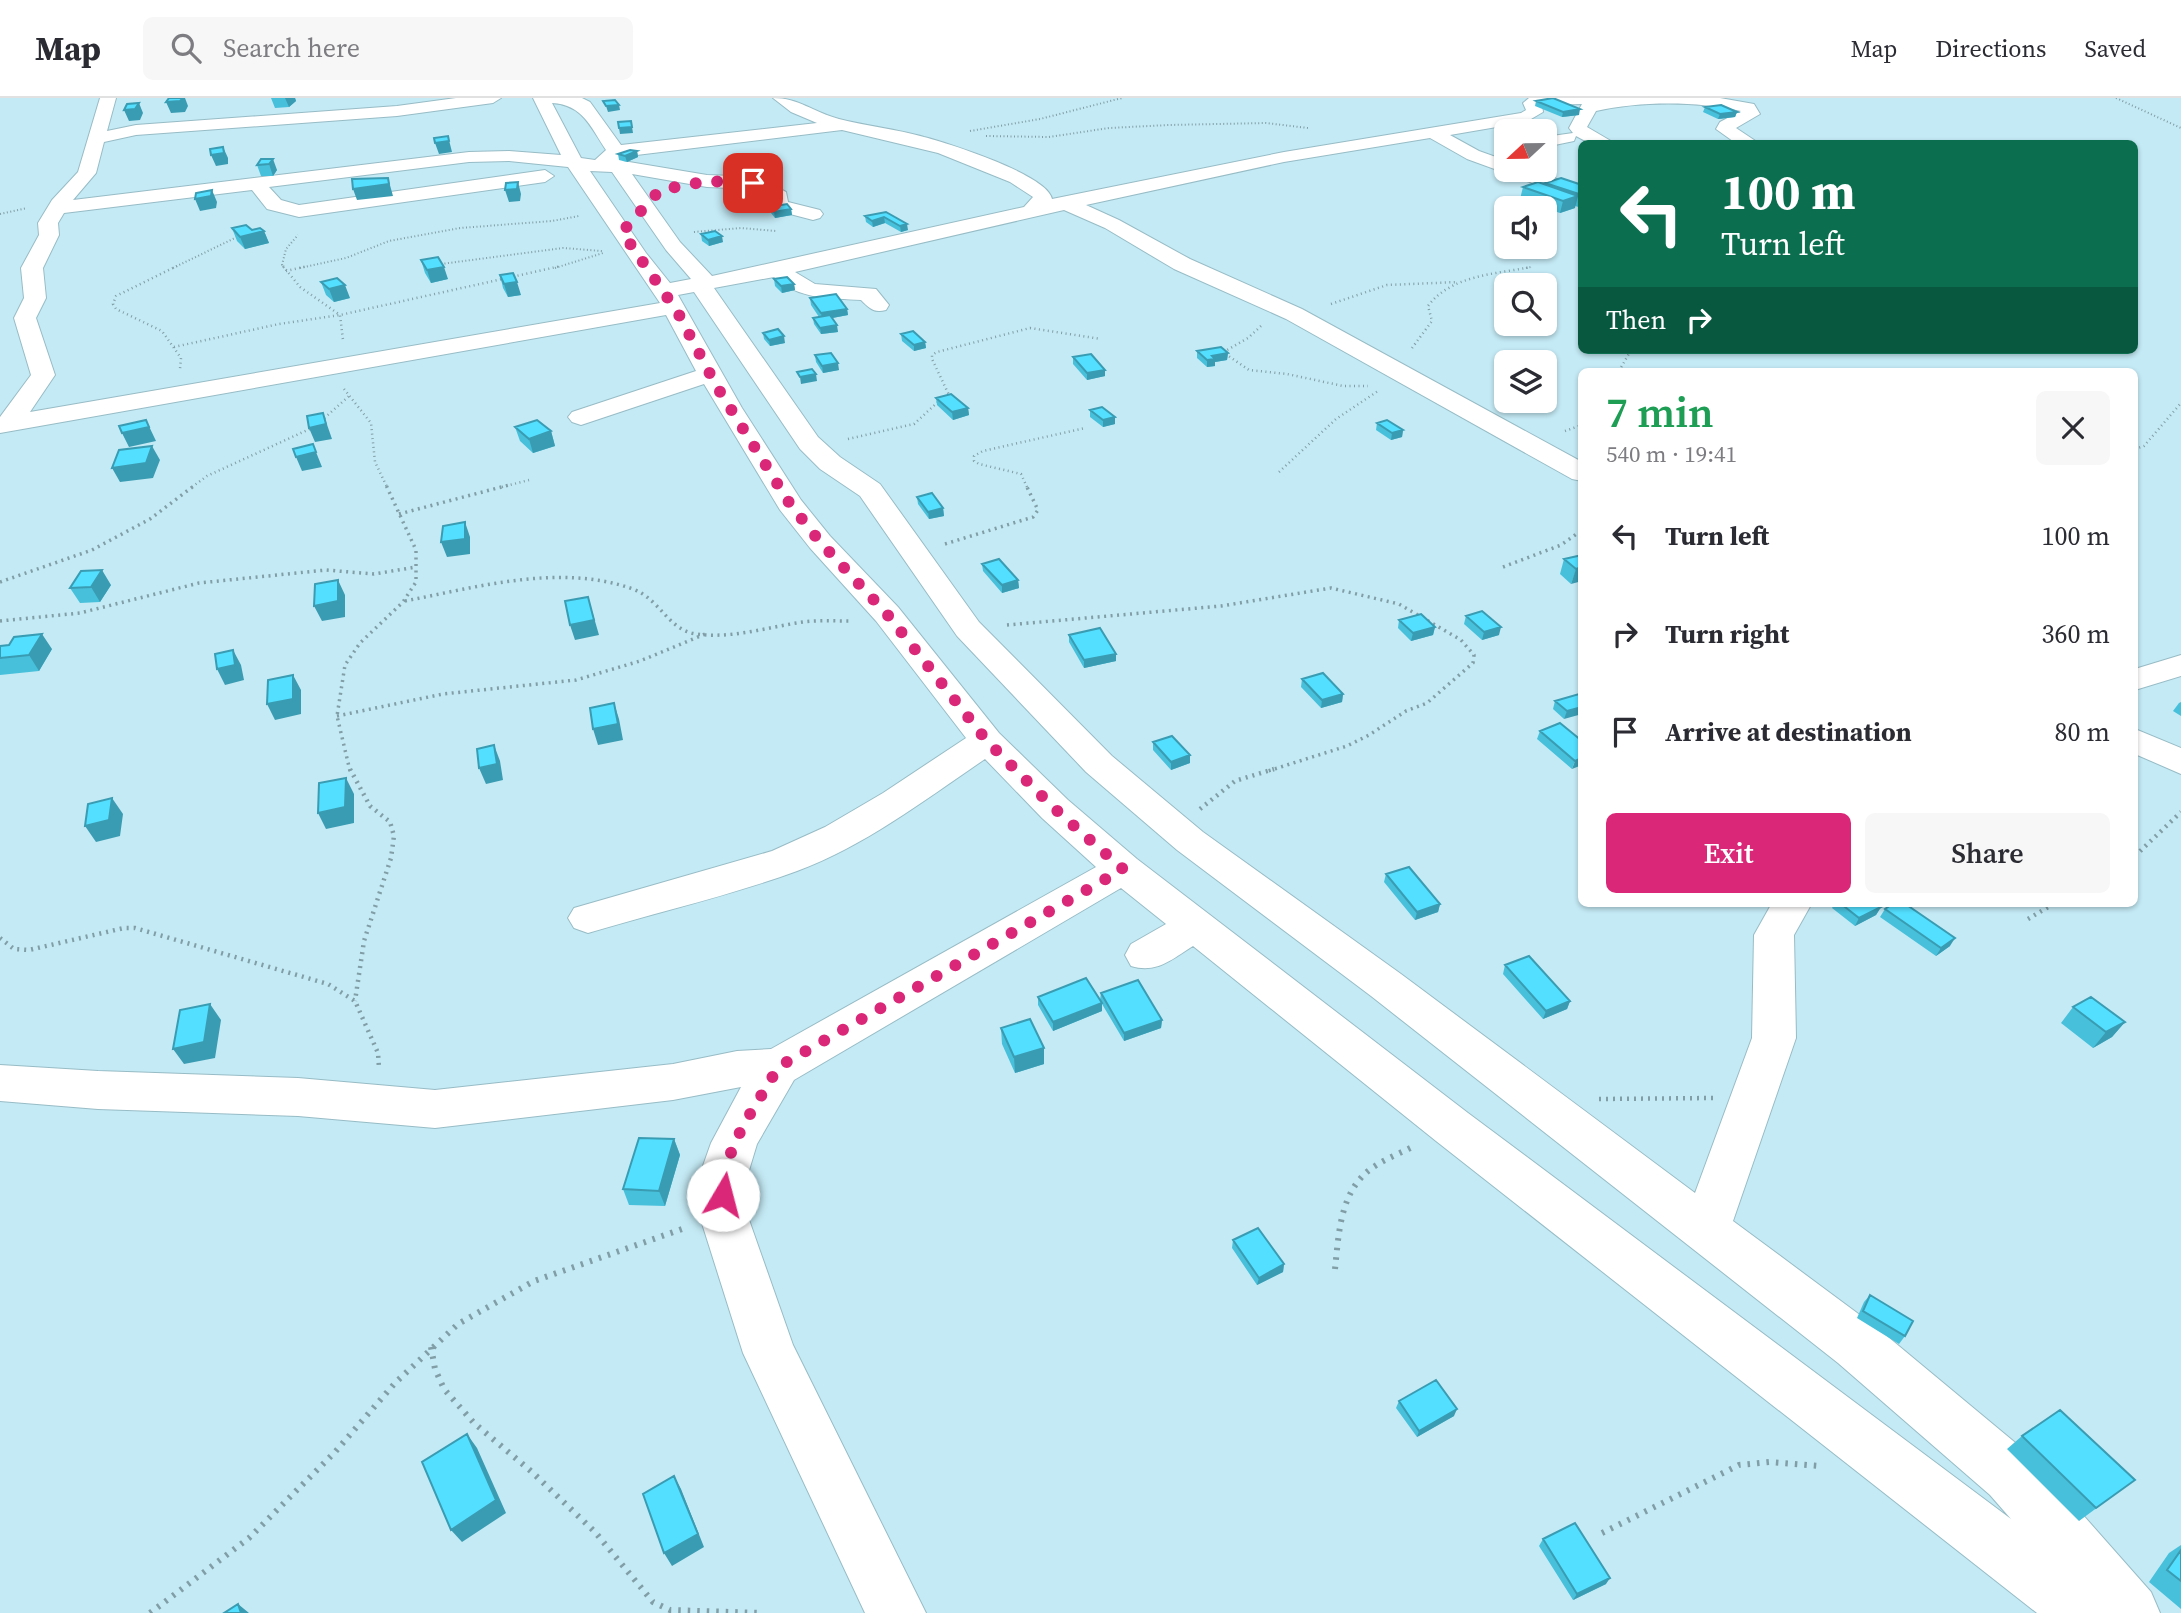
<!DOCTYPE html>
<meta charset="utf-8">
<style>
:root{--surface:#fff;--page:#f7f7f7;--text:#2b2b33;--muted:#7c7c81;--line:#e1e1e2;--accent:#db2777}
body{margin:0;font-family:"Source Serif 4",serif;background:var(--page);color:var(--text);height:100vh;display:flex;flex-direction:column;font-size:26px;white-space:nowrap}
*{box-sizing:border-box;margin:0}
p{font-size:23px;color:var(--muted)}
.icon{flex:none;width:38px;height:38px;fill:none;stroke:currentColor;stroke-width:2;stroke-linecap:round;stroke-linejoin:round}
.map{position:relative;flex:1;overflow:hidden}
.sheet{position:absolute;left:1578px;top:270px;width:560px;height:539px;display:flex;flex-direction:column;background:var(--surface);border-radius:10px;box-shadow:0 2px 5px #0004}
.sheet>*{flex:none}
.guide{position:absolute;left:1578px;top:42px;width:560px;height:214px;border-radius:10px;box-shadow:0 2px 5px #0004;background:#0b6e4f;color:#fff;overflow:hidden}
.needle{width:46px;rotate:248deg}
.buttons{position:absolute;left:1494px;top:21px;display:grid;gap:14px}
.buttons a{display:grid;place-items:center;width:63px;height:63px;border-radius:10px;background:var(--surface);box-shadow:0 2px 5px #0004;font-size:35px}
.pin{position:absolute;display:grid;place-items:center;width:60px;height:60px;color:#fff;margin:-30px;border-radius:14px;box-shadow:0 4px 10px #0006}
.me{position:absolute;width:77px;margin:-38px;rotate:8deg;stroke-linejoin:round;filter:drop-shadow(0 0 5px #0008)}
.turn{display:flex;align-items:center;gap:24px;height:147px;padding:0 28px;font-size:32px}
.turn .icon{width:91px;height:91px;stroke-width:2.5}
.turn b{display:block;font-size:49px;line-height:60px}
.then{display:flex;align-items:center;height:66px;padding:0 28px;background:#0003;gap:14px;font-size:26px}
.round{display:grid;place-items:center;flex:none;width:74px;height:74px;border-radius:10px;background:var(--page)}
.overview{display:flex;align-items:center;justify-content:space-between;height:119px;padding:0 28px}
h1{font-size:42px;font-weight:600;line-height:52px;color:#1e9e55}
.primary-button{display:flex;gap:14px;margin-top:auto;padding:14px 28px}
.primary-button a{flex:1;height:80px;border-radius:10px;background:var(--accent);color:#fff;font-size:28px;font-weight:600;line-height:80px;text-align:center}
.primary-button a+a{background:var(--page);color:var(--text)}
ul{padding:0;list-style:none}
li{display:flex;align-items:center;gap:21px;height:98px;padding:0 28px}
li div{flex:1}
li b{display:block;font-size:26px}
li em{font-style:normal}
header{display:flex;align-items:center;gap:42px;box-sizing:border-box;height:98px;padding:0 35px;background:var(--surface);border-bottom:2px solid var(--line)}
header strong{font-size:33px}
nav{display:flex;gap:38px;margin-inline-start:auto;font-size:24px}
.search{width:490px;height:63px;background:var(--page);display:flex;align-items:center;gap:18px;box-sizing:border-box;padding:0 24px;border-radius:10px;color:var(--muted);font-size:26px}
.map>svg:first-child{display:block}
</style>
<header>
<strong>Map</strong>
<div class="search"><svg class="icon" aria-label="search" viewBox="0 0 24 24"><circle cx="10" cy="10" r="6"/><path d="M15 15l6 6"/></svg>Search here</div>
<nav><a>Map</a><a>Directions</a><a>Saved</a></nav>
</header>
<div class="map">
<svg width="2181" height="1515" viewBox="0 0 2181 1515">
<rect width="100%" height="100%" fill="#c4eaf5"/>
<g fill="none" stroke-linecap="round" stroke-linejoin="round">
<!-- minor casing -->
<g stroke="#97bcc6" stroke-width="2">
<path id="minor" d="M100,0H116L107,33L136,27L397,8L456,0H501L493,5L397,18L136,37L104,44L96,75L73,102L469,54L509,53L561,57L533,0H582L590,4L621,47L817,25L791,14L773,0C799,0 813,14 839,21C867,28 896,31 924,39C948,45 1048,77 1052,101L1284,54L1521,15L1526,12L1523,5L1529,0H1720L1754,6L1760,16L1736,30L1760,46H1737L1716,31L1720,24L1741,13C1697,3 1640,3 1596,13L1587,29L1616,46H1591L1576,38L1574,43L1545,49V39L1573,35L1569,30L1582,6L1542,7L1543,14L1526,24L1450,37L1479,53L1507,63V72H1531L1582,90V103L1467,61L1430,40L1284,64L1086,107L1119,122L1190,161L1302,211L1582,364V383L1572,381L1286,221L1174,171L1105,130L1064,112L795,174L815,186L876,191L889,207L886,212C874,215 870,211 861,202C830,200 799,202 774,179L714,190L818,339L840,359L880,386L979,524L1112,658L1203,734L1401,876L1695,1095L1752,940L1754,837L1772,805H1812L1794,837L1796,940L1733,1123L1876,1229L2030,1357L2151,1494L2160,1515H2037L1436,1043L1193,848C1172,861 1157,876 1131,868L1125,857L1131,846L1166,826L1121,790L794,982L757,1046L747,1079V1116L793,1247L926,1515H865L743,1255L699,1116V1079L711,1045L741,989L673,1002L435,1030L298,1018L98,1011L0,1003V967L98,973L298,980L435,992L673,966L737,953L771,951L1096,769L1042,720L985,661C926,701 865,748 797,773C729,798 657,814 588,835L574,830L568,820L574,810L772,753L825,729L883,695L966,640L876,523L810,450L780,412L704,286L581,327L572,324L568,319L572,314L696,273L666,217L0,335V319L31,277L14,220L24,200L21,170L39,137L38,125L52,102L78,74ZM552,5C583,7 590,28 606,52L595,62L581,60ZM842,32L938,55L1010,84L1033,99L1024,109L712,178L680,144L632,76L707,89L754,91L769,100L771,111L813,122L820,120L823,116L820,112L788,104L786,94L758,79L707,77L623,63L620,59ZM509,63L568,69L660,205L30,314L55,277L36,220L46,200L43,170L59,137L58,125L64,115L252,92L267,111L299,119L545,84L554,78L545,72L299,107L281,102L269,89L469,64ZM590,73L612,74L666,152L691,181L670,185L646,155ZM694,194L800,351L820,371L860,398L957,538L1086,674L1177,752L1371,898L1838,1265L1990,1397L2011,1421L1468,1015L1137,761L1068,702L999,635L898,509L830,438L801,402L742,310L678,197Z
M2181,557V578L2135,592V571Z
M2135,631L2181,650V676L2135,656Z"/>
</g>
<!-- path-far4 -->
<path stroke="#819ea6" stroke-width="2" stroke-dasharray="1 2.5" stroke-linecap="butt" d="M2116,0L2181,30
M970,33L1040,21L1122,0
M986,38L1049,39L1109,30L1169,27L1266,25L1308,30
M0,116L27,110
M694,134L741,130L776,133
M441,166L563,150L602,153
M173,170L239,138
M284,170L282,167L286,151L298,137
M300,170L346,160L389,143L460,130L552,123L579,118
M555,170L603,155
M1526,170L1531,169"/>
<!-- path-far3 -->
<path stroke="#819ea6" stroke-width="2.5" stroke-dasharray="1 3.5" stroke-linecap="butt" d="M177,168L116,198L113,206L116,211L162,233L181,260L180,271
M283,168L300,189L340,217L343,242
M286,173L308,168
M1331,206L1387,187L1458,184
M1261,228L1248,240L1227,252V257L1249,272L1287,276L1343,288H1368
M174,249L279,226L340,217L561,168
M1412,250L1432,223L1428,208C1451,177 1496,176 1531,169
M1619,273L1631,252
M344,291L371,325L375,364L387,389
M947,299L949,297L932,261V257L937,254L1030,230L1101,241
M321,323L349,298
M1565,333L1582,327
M848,341L914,326L939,303
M2135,351L2144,348L2181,305
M1279,374L1336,321L1378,293
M192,389L207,378L314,329
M502,389L529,382
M1027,389L1021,376L979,366L974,363V358L983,353L1085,330"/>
<!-- path-far2 -->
<path stroke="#819ea6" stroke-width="3.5" stroke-dasharray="2 4.5" stroke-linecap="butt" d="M399,416L509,387
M945,446L1033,419L1038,412L1026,387
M1503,469L1561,447L1582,432
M0,484L92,452L150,421L195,387
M405,503C478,489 560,465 633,491C661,502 668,532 696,536C732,541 768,529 803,524C819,522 835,523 851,523
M0,523L80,515L199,485L326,472L374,476L416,469
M1007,527L1221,508L1331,490L1399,506L1461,542L1474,557L1473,565L1427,605L1406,613L1369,637L1347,648L1268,673
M337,618L443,596L576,582L640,563L705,536
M350,673L337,618L345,567L360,545L403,504L416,484V452L386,387"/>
<!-- path-far1 -->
<path stroke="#819ea6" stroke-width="4.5" stroke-dasharray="2 5" stroke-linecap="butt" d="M350,671L370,708L390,724L394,738L391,760L364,843L355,903
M1200,711L1235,683L1274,671
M2135,758L2181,714
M2028,821L2055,805
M0,840L14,851L29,852L124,830H135L328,886L355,903L378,955L379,970
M1599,1001L1713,1000"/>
<!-- path -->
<path stroke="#819ea6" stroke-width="6" stroke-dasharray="2.5 7" stroke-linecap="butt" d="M1335,1171C1339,1134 1340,1090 1375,1068C1387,1060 1401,1055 1414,1048
M431,1249L435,1271L444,1291L474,1325L532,1374L595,1434L653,1504L670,1512L763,1515
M1602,1435L1739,1367L1769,1364L1819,1368
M150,1515L249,1440L335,1354L395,1285L458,1226L534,1183L685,1130"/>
<!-- minor -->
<use href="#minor" fill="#fff" fill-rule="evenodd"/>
</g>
<!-- wall -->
<path fill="#47c0db" d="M271,0H295L296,3L289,9L275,10Z
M1536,3L1579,17L1562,19L1535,8Z
M1705,9L1737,14L1735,19L1718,21L1703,14Z
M637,53L638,59L627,64L619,62L618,56Z
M261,61L277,72L273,78H261L257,67Z
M1545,85L1582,87V110L1575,108V110L1560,115L1520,101L1523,89L1545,87Z
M770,109L791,111L792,117L775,120L771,115Z
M886,114L908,132L901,134L885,125L873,129L866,124L865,118Z
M232,130L264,133L269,145L245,151L237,143Z
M701,136L723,144L709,148L702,143Z
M421,162L448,181L431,185L425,175Z
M500,177L521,197L508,199L503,190Z
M774,181L794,186L795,192L782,195L775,188Z
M321,184L350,200L334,204L326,197Z
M810,200L847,211L848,217L832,220L838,234L821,236L814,226L813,220L819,219L811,207Z
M763,235L785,245L770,248L764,241Z
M901,236L925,244L926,250L914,253L902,243Z
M1197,253L1228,255L1227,262L1215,264V268L1207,269L1197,260Z
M815,257L839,272L823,275L816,264Z
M1073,259L1105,278L1087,282L1073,266Z
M936,300L968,310L969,317L953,322L937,307Z
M1090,312L1115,319V326L1103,329L1090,319Z
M1377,325L1403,332L1402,339L1391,342L1376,332Z
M515,329L551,333L555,348L533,355L520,343Z
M917,399L943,410L944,418L929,421L918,406Z
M1582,457L1571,486L1560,476L1564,461Z
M982,466L1018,482L1019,490L1002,495L983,473Z
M111,487L100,504L80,505L70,490Z
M1466,518L1499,537L1482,542L1464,526Z
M1399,522L1435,529L1433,537L1411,543L1398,530Z
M1069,537L1116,556V563L1084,570L1069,544Z
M0,548L52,551L39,573L0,577Z
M1302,581L1343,596L1342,604L1321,610L1301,589Z
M1579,596L1564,621L1553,611L1555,603Z
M2181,604V618L2173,613L2179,605Z
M1540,633L1582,643L1572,671L1537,641Z
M1153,644L1190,665L1171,672L1153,652Z
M1386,776L1440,806L1438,814L1415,822L1384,784Z
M1835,805H1876L1881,809L1876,817L1855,828L1832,810Z
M1885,811L1950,848L1936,858L1880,819Z
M1505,867L1570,903L1567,911L1543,921L1503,876Z
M1101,895L1162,922L1161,930L1124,943L1102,906V913L1053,933L1038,907V899L1100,902Z
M2073,909L2125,924L2112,939L2093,950L2061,925Z
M1001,930L1044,966L1015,975L1002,946Z
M674,1041L680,1057L665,1108L629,1107L623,1091Z
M1233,1142L1284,1166L1283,1174L1257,1187L1232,1150Z
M1870,1197L1905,1238L1899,1246L1857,1220L1864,1204Z
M1399,1303L1454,1318L1417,1339L1396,1310Z
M2022,1338L2117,1395L2079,1423L2007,1351Z
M1543,1441L1606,1486L1573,1502L1539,1448Z
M2181,1447V1511L2149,1484L2169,1455Z"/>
<!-- shaded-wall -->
<path fill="#3a9cb2" d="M183,0H185L188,8L185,14L171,15L166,4Z
M285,0H295L296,3L289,9Z
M139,5L143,15L140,22L129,23L124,12Z
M619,7L620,12L608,14L606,8Z
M1580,11L1579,17L1562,19L1563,14Z
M1737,14L1735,19L1718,21L1720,16Z
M632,29L633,35L620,36L619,30Z
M448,38L452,54L439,56L435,45Z
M223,49L228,60V66L216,68L211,57Z
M637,53L638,59L627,64L625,58Z
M273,61L277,72L273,78L269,66Z
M388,80L393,98L357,102L353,91Z
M518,84L521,96L520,103L509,104L505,92Z
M212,92L217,104L216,110L200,113L195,101Z
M1578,98L1575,110L1560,115L1563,103Z
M791,111L792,117L775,120L774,114Z
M884,119L885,125L873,129L872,123Z
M907,126L908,132L901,134L900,128Z
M264,133L269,145L245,151L240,139Z
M722,138L723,144L709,148L708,142Z
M444,169L448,181L431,185L427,172Z
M517,184L521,197L508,199L504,186Z
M794,186L795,192L782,195L781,188Z
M345,187L350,200L334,204L329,191Z
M847,211L848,217L822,222L821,215Z
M837,227L838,234L821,236L820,230Z
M784,238L785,245L770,248L769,242Z
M925,244L926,250L914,253V247Z
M1228,255L1227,262L1215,264V268L1207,269V262L1212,258Z
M838,265L839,272L823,275L822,268Z
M1105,272V278L1087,282V275Z
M816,276L817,283L801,286L800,279Z
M968,310L969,317L953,322L952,314Z
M323,315L332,341L315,344L309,330Z
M1115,319V326L1103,329V322Z
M146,322L156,343L129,349L122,335Z
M1403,332L1402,339L1391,342L1392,335Z
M551,333L555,348L533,355L529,341Z
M152,348L160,362L153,380L120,384L112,370Z
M316,354L322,369L302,373L296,359Z
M943,410L944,418L929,421L928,414Z
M465,424L470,439V456L447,459L441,444Z
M1582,469V483L1571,486L1576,471Z
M102,472L111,487L100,504L91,489Z
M338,482L345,497V519L322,523L314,508Z
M1018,482L1019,490L1002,495V487Z
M588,499L599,537L575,542L570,527Z
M1435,529L1433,537L1411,543L1413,535Z
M1501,529L1499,537L1482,542L1484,534Z
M42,536L52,551L39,573L29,557Z
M233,552L241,567L244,582L225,587L217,571Z
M1116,556V563L1084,570V562Z
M293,577L301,592V616L275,622L267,606Z
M1343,596L1342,604L1321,610L1322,602Z
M614,605L619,621L623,642L598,647L593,631Z
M1582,609V616L1564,621L1567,613Z
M494,647L500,663L503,682L486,686L479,670Z
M1190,657V665L1171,672V664Z
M1582,660V667L1572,671L1575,663Z
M346,680L354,696V725L326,731L318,715Z
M112,700L123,716L120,738L96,744L85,728Z
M1440,806L1438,814L1415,822L1417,814Z
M1881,809L1876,817L1855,828L1859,820Z
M1955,840L1950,848L1936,858L1941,850Z
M1570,903L1567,911L1543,921L1546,913Z
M1102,905V913L1053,933V924Z
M210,906L221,922L215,960L184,966L173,951Z
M1162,922L1161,930L1124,943V935Z
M2125,924L2112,939L2093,950L2106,934Z
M1044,950V966L1015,975L1014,959Z
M674,1041L680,1057L665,1108L659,1093Z
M1284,1166L1283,1174L1257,1187L1259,1180Z
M1457,1311L1454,1318L1417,1339L1419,1333Z
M467,1336L477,1350L506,1415L462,1444L451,1432Z
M674,1378L681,1391L704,1449L672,1468L664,1455Z
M1610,1480L1606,1486L1573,1502L1577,1496Z
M238,1506L249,1515H241Z"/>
<!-- building -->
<path fill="#53dfff" stroke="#3a9cb2" stroke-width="2" d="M169,0H183L180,3L166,4Z
M1553,0L1580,11L1563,14L1536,3Z
M615,2L619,7L606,8L603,3Z
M139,5L135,11L124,12L127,6Z
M1721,7L1737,14L1720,16L1705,9Z
M631,23L632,29L619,30L618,24Z
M448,38L449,43L435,45L434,40Z
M223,49L224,55L211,57L210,51Z
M630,52L637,53L625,58L618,56Z
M261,61H273L269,66L257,67Z
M388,80L389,86L353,91L352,81Z
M1561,80L1582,87V97L1545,85Z
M518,84L517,91L505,92L506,85Z
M1538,84L1578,98L1563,103L1523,89Z
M212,92L211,98L195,101L196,95Z
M787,106L791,111L774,114L770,109Z
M886,114L907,126L900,128L884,119L872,123L865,118Z
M246,127L252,132L260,130L264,133L240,139L232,130Z
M715,133L722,138L708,142L701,136Z
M438,159L444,169L427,172L421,162Z
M513,175L517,184L504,186L500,177Z
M787,179L794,186L781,188L774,181Z
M337,180L345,187L329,191L321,184Z
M836,196L847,211L821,215L810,200Z
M830,217L837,227L820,230L813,220Z
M778,231L784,238L769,242L763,235Z
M913,233L925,244L914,247L901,236Z
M1221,249L1228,255L1212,258L1215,261L1207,262L1197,253Z
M831,255L838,265L822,268L815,257Z
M1091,256L1105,272L1087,275L1073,259Z
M812,271L816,276L800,279L797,274Z
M951,296L968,310L952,314L936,300Z
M1102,309L1115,319L1103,322L1090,312Z
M323,315L326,326L309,330L307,318Z
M146,322L149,329L122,335L119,328Z
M537,322L551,333L529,341L515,329Z
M1387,322L1403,332L1392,335L1377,325Z
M313,346L316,354L296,359L293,351Z
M152,348L146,365L112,370L119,352Z
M932,395L943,410L928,414L917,399Z
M465,424V441L441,444L443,428Z
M1582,457V469L1576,471L1564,461Z
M999,461L1018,482L1002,487L982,466Z
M102,472L91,489L70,490L81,473Z
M338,482V503L314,508L315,486Z
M588,499L594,522L570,527L565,503Z
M1482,513L1501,529L1484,534L1466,518Z
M1421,516L1435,529L1413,535L1399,522Z
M1100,530L1116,556L1084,562L1069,537Z
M42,536L29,557L0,560V548L9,547L14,539Z
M233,552L235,567L217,571L215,556Z
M1323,575L1343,596L1322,602L1302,581Z
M293,577V601L267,606L268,582Z
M1579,596L1582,598V609L1567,613L1555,603Z
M614,605L618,626L593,631L590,610Z
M1560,625L1582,643V660L1575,663L1540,633Z
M1172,638L1190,657L1171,664L1153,644Z
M494,647L497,666L479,670L477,651Z
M346,680L345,709L318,715L319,685Z
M112,700L109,722L85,728L88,706Z
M1409,769L1440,806L1417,814L1386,776Z
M1840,805H1876L1881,809L1859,820Z
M1894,805H1904L1955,840L1941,850L1885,811Z
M1529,858L1570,903L1546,913L1505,867Z
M1086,880L1102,905L1053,924L1038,899Z
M1138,882L1162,922L1124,935L1101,895Z
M2091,899L2125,924L2106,934L2073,909Z
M210,906L204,944L173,951L180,912Z
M1030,921L1044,950L1014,959L1001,930Z
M639,1040L674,1041L659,1093L623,1091Z
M1258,1130L1284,1166L1259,1180L1233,1142Z
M1870,1197L1913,1223L1905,1238L1863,1213Z
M1436,1282L1457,1311L1419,1333L1399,1303Z
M2060,1312L2135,1382L2096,1410L2022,1338Z
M467,1336L496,1402L451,1432L422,1364Z
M674,1378L698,1436L664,1455L643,1396Z
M1575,1425L1610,1480L1577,1496L1543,1441Z
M2181,1452V1483L2167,1472Z
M238,1506L241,1515H224Z"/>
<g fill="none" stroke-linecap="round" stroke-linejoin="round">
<!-- route -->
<path stroke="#db2777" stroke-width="12" stroke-dasharray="0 21.6" d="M723,1097C723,1048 756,1010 778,969L1123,771L1055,711L987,643L887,516L820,444L790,406L717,289L678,215L622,134L660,92L707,83L753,85"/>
</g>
</svg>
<div class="buttons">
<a><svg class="needle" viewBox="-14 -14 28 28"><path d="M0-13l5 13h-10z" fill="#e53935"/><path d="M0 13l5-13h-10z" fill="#7c7c81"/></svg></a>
<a><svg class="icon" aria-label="sound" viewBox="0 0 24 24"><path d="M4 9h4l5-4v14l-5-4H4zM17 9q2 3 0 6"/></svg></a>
<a><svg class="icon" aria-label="search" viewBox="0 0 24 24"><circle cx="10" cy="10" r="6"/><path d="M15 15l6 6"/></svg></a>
<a><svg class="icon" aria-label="layers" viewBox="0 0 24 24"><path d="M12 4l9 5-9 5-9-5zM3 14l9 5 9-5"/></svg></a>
</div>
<div class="pin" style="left:753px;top:85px;background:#d93025"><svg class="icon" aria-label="arrive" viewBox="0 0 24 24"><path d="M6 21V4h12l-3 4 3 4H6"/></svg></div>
<svg class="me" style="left:723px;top:1097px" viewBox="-20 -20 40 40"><circle r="19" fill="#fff"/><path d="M0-13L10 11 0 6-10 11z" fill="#db2777"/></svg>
<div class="guide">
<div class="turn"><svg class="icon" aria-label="left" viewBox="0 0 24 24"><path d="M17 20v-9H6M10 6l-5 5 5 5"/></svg><div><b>100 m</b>Turn left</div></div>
<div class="then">Then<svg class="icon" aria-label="right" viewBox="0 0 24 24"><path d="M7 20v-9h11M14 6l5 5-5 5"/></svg></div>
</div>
<section class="sheet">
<div class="overview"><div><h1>7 min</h1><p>540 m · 19:41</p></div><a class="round"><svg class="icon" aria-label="close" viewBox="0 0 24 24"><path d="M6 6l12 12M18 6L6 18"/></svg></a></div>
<ul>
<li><svg class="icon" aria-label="left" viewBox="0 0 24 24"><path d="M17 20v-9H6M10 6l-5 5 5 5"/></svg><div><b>Turn left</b></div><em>100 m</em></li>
<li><svg class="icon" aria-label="right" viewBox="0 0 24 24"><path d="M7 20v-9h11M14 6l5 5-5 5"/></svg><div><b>Turn right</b></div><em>360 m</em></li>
<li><svg class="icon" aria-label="arrive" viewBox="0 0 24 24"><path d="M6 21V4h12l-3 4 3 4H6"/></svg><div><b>Arrive at destination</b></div><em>80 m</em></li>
</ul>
<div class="primary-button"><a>Exit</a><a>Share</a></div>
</section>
</div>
